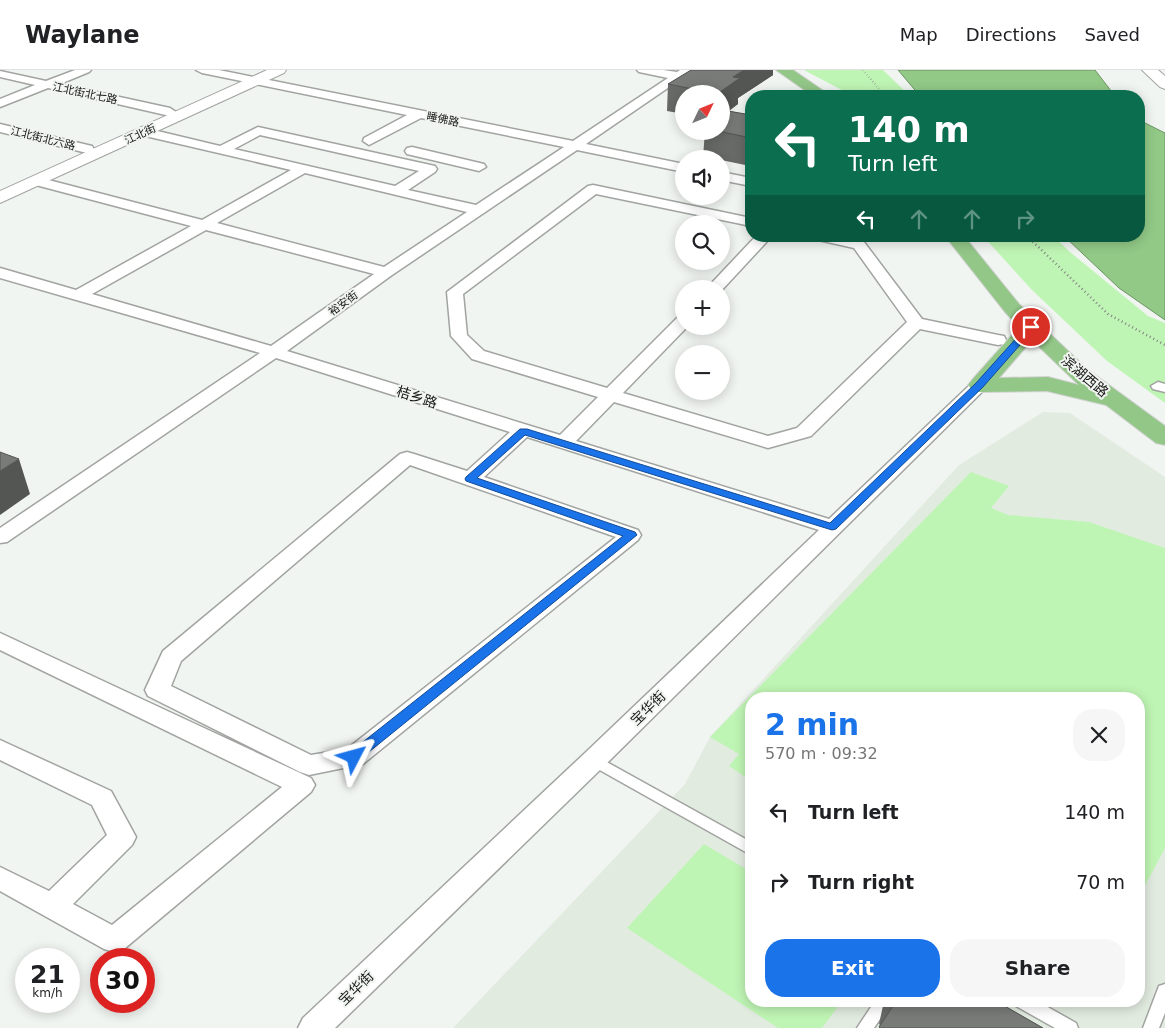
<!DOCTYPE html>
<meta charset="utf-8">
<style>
:root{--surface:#fff;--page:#f6f6f6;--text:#202124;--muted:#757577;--line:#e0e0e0;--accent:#1a73e8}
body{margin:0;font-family:"DejaVu Sans","Noto Sans SC",sans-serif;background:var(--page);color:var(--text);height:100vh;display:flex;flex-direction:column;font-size:19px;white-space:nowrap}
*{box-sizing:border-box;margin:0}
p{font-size:16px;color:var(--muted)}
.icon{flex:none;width:28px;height:28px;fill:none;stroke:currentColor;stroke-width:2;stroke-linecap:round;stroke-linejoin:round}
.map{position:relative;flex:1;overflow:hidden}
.side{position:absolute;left:745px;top:622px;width:400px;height:315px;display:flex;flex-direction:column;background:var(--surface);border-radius:20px;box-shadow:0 2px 12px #0003}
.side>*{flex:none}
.top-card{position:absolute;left:745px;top:20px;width:400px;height:152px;border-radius:20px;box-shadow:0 2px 12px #0003;background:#0b6e4f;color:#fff;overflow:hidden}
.needle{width:32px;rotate:47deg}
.tools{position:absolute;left:675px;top:15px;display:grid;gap:10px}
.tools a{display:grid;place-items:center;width:55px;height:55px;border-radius:50%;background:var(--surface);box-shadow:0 2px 12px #0003;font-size:25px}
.speed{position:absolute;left:15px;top:878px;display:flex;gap:10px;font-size:25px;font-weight:700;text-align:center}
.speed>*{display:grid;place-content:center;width:65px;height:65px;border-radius:50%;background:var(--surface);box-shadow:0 2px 12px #0003;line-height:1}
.speed small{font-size:12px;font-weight:400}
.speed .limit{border:8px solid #d22;background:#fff;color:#111}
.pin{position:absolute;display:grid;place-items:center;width:42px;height:42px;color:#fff;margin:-21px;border:2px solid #fff;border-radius:50%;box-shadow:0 1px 5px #0007}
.me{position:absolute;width:55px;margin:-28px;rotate:51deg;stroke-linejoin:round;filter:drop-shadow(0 0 4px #0008)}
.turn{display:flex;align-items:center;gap:18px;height:105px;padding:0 20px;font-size:22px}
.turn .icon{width:65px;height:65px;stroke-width:2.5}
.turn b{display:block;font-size:35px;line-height:42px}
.lanes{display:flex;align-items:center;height:48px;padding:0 20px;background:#0003;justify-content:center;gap:25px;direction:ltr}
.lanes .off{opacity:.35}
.round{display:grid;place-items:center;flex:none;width:52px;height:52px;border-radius:20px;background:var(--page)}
.headline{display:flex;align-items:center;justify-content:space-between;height:85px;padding:0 20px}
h1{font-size:30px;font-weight:700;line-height:38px;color:var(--accent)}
.action{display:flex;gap:10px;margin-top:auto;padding:10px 20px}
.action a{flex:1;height:58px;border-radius:20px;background:var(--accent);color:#fff;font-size:20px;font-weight:700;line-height:58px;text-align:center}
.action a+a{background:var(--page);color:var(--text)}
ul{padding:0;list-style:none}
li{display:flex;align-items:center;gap:15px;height:70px;padding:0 20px}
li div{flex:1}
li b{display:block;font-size:19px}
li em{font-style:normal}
header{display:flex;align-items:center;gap:30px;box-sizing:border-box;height:70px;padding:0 25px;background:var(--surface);border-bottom:1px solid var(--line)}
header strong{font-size:24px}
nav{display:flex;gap:28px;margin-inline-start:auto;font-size:18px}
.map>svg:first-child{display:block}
</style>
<header>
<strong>Waylane</strong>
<nav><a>Map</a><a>Directions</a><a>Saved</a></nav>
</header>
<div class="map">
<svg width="1165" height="958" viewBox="0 0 1165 958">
<rect width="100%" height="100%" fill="#f1f5f1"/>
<!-- built -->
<path fill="#e2ebe0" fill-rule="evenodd" d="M1043,342L1070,343L1165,407V958H453L685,714L710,667L959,395ZM751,629H1139V931H751Z"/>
<!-- green -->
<path fill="#bff5b4" d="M804,0H883L910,26H853Z
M983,166H1053L1070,182L1148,246L1165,253V333L1107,291L1031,219Z
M971,402L1009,416L991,438L1008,445L1089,452L1165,478V778L1142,821L1139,823V629H751V711L729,696L739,684L710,667Z
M704,774L751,802V931H842L822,958H778L627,858Z"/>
<!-- water -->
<path fill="#92c987" stroke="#6d9465" d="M898,0H1095L1115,26H920Z
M1139,50L1165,63V250L1119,218L1064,166H1139Z"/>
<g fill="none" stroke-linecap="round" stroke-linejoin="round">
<!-- service casing -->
<g stroke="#a1a4a0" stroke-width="3">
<path id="service" d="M594,685L751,772V785L589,694L587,690L589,686Z
M1165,914V943L1159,958H1143L1159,916Z
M875,931H892L874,958H857Z
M1014,931H1037L1076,953L1078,958H1055L1016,936Z"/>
</g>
<!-- pedestrian casing -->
<g stroke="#a1a4a0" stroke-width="3">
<path id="pedestrian" d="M1158,312L1165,314V322L1153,319L1151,316Z"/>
</g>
<!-- minor casing -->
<g stroke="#a1a4a0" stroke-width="3">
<path id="minor" d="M75,0H91L89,2L60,14L170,38L176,42L170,46L48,18L0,37V29L35,15L0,7V1L46,11Z
M196,0H219L573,71L668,8L639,2L637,0H663L677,2L680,0H694L586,74L684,94V102L577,80L392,205L287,281L560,365L598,327L472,289L451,266L447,222L588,116L593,115L751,148V156L596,124L463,224L467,265L484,281L607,318L678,247L684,246V256H688L623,323L768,366L797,358L907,252L854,178L814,169L812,166H840L864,172L922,249L998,265L1004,266L1006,270L1004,274L998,275L920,259L811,366L768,378L614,332L576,371L829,449L974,311L980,310L986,311L989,315L603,697L335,958H298L303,948L585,683L819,460L527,367L484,407L638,460L641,465L638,470L363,694L309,705L300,702L148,626L145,620L163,581L400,384L407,382L414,384L467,401L510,362L276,288L7,472L0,473V458L260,283L0,208V198L76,220L191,156L32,114L30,111L32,108L37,107L202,150L291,100L141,65L139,62L145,58L220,76L258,57L435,96L437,99L435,102L408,120L476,135L564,77L421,48L369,75L363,71L364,68L407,45L202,3ZM260,65L419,101L395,116L234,79ZM305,103L467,142L384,197L217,153ZM206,160L374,204L271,276L92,224ZM410,395L616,467L347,679L311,685L171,616L181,591Z
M0,54L92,76L94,79L87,83L0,62Z
M412,77L484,94L486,97L479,101L407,84L405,81L407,78Z
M721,102L751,108V116L721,110Z
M756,166H772L721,221V219H706Z
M0,563L311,708L315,715L311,722L124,879L114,882L104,879L0,821V797L49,821L107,765L92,735L0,690V670L111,721L136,767L132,775L73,834L112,855L282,717L0,580Z"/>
</g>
<!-- secondary casing -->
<g stroke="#a1a4a0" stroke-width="2">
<path id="secondary" d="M267,0H286L284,3L0,133V121Z
M1142,0H1158L1165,6V19L1160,17Z"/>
</g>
<!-- primary casing -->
<g stroke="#d1d1d1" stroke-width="2">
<path id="primary" d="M776,0H793L831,26H813Z
M945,166H964L1019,234L1032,246H1045L1048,251L1043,257L1087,299L1165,356V375L1156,373L1106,335L1047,321L980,322L972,320L968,315L972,310L1019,257L1005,242ZM1032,270L1079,315L1048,307L999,308Z"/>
</g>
<!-- path-far1 -->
<path stroke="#828482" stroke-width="2" stroke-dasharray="0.5 2.5" stroke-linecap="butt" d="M863,0L885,26"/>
<!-- path -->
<path stroke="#828482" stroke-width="2.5" stroke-dasharray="1 3" stroke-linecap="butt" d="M1027,166L1108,244L1165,275"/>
<!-- service -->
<use href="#service" fill="#fff" fill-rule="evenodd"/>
<!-- pedestrian -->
<use href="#pedestrian" fill="#fff" fill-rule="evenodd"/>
<!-- minor -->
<use href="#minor" fill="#fff" fill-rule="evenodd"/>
<!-- secondary -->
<use href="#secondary" fill="#fff" fill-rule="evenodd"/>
<!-- primary -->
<use href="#primary" fill="#93c788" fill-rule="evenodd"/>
</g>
<!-- wall -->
<path fill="#676a67" d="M691,0H773V5L738,28V34L729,41L751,45V95L750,96L721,90V89H714L703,87L705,61H721V24H684V44L667,41L668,14Z
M884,931H996L1043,958H879L880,955L879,954Z"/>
<!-- shaded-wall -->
<path fill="#545654" d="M744,0H773V5L738,28V34L721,46V24H717L733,7Z
M751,78V95L750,96Z
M19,389L30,424L0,445V401Z"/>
<!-- building -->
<path fill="#787b78" stroke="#545654" d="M691,0H744L733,7L740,8L717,24L668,14Z
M728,41L751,45V68L718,61H721V46Z
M0,382L19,389L0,401Z
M892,931H996L1043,958H880L879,957L895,933Z"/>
<!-- route -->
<path fill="#1a73e8" stroke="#114b97" d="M1031,254L1034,255V259L983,317L836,459L832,460L525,365L477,408L635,462L637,465L359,690H349L347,687L349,683L623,466L466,411L465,409L466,407L520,359H527L830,453L976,313L1028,255Z"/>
<g text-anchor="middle" stroke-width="4" stroke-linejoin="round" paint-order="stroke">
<!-- far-street labels -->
<g font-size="11" fill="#171817" stroke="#f1f5f1">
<text transform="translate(85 23) rotate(12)" y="4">江北街北七路</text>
<text transform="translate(443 49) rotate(12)" y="4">睡佛路</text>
<text transform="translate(140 64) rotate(-25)" y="4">江北街</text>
<text transform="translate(43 68) rotate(14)" y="4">江北街北六路</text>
<text transform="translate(343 233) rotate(-36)" y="4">裕安街</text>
</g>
<!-- street labels -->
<g font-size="14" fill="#171817" stroke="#f1f5f1">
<text transform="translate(1085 306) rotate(40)" y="5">滨湖西路</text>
<text transform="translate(417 327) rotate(18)" y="5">桔乡路</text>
<text transform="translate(648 638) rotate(-44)" y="5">宝华街</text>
<text transform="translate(356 918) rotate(-44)" y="5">宝华街</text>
</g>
</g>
</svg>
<div class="tools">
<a><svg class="needle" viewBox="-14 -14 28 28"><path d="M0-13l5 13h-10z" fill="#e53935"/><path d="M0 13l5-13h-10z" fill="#757577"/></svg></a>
<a><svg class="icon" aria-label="sound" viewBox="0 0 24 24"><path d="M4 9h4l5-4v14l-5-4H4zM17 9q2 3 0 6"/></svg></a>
<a><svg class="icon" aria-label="search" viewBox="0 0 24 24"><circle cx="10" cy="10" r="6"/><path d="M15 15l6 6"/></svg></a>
<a>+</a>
<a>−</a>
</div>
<div class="speed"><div>21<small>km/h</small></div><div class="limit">30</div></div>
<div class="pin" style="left:1031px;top:257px;background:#d93025"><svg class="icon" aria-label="arrive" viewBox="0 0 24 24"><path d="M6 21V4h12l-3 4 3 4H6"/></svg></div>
<svg class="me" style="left:354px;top:687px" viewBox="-20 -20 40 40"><path d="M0-17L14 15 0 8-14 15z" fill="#1a73e8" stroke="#fff" stroke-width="4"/></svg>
<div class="top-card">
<div class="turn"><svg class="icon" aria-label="left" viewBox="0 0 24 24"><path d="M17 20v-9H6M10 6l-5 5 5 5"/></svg><div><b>140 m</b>Turn left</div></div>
<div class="lanes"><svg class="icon" aria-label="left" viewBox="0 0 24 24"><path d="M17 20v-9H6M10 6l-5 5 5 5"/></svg><svg class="icon off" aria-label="ahead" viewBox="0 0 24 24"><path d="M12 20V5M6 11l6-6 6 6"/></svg><svg class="icon off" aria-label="ahead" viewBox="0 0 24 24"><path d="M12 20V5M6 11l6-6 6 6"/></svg><svg class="icon off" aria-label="right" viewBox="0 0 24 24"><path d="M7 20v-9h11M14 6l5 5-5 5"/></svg></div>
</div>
<section class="side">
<div class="headline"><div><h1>2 min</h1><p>570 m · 09:32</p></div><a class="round"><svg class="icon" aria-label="close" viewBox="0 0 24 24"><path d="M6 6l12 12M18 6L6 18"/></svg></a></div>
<ul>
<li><svg class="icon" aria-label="left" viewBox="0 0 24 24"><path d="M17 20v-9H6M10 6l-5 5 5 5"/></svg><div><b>Turn left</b></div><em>140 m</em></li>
<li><svg class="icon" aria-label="right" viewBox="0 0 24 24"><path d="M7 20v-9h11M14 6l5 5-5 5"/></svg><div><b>Turn right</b></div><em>70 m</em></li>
</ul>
<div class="action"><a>Exit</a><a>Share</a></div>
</section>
</div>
